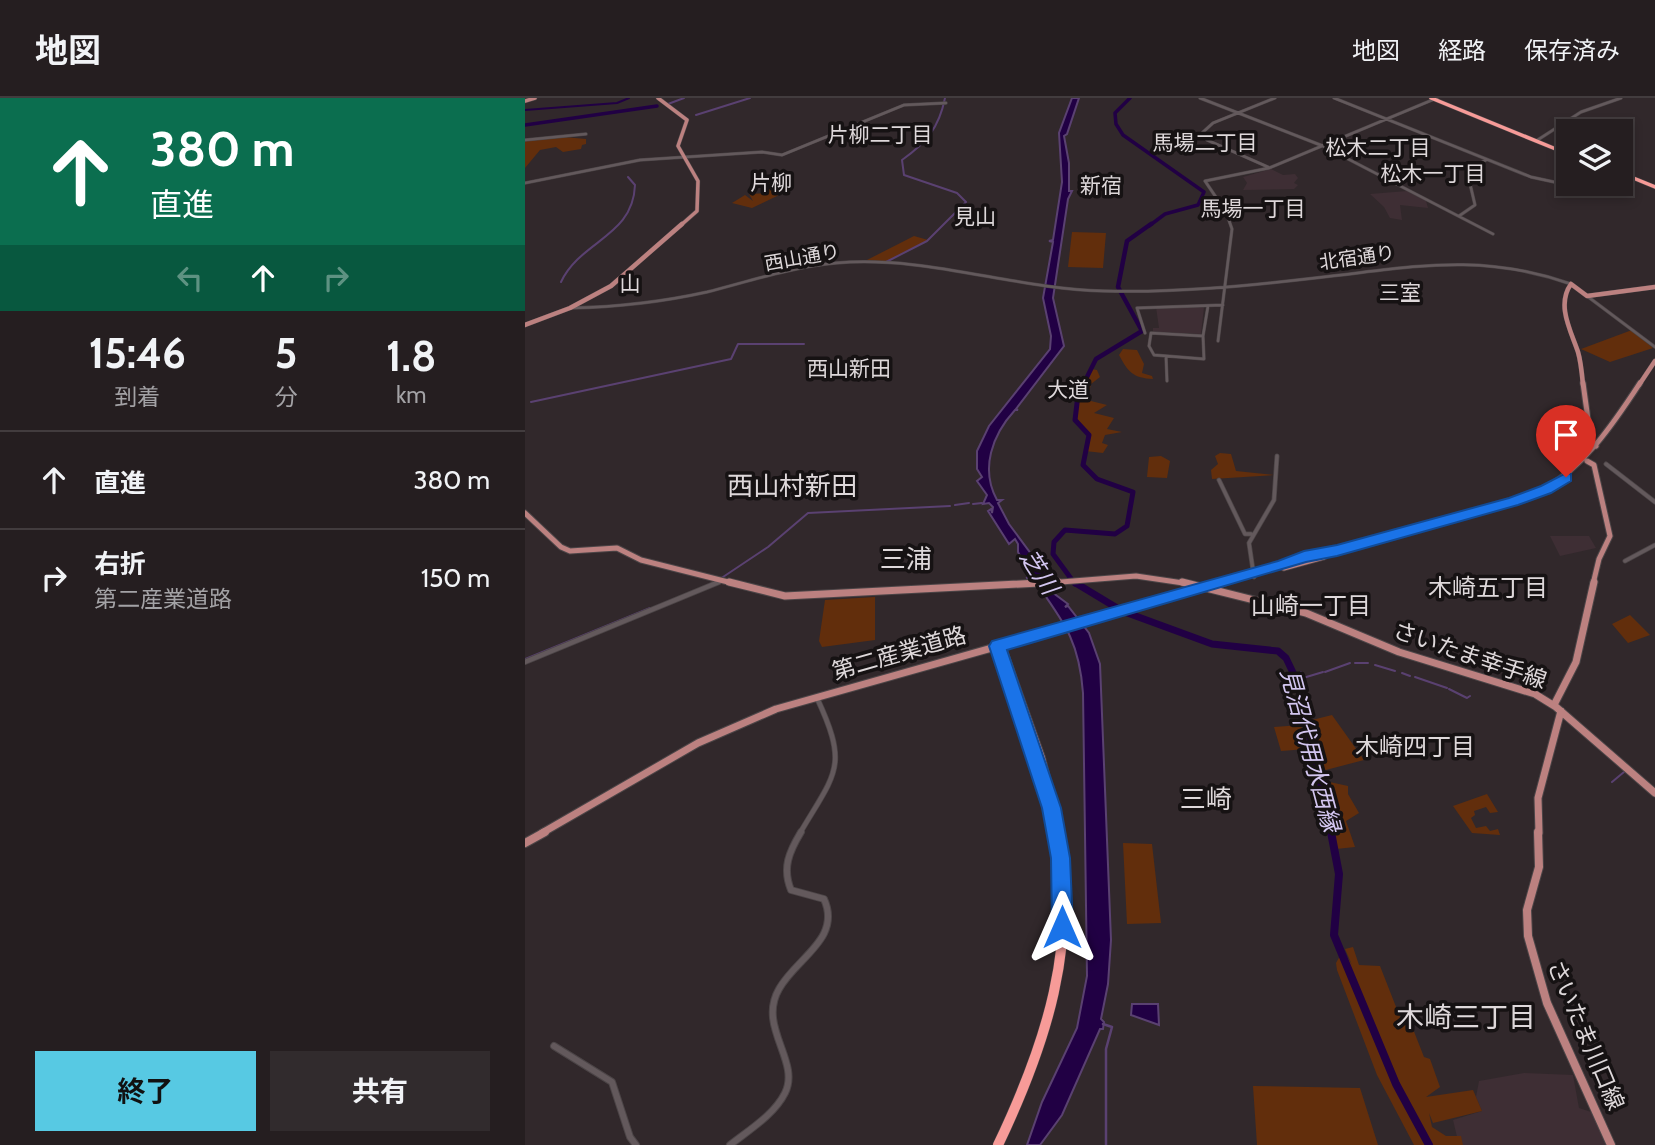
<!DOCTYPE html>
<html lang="ja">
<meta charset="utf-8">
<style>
:root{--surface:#251e20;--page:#312b2d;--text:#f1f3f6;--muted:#a3a2a5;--line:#423c3e;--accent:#57c9e3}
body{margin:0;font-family:Cabin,"Noto Sans JP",sans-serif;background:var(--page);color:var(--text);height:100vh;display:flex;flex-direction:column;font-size:26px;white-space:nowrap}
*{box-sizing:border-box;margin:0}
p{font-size:23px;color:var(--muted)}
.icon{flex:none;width:38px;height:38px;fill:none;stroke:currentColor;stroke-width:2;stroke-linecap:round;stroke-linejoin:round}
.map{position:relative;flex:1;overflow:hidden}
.side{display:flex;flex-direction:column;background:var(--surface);width:525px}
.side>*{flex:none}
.guide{background:#0b6e4f;color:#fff;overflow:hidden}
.fabs{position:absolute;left:1031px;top:21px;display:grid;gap:14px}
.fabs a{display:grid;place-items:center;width:77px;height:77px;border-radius:0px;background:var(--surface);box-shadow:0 4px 10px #0003,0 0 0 2px var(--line);font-size:35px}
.pin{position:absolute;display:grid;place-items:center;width:60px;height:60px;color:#fff;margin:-72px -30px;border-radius:50% 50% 50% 0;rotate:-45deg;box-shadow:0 0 7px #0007}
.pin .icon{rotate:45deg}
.me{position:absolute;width:77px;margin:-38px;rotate:0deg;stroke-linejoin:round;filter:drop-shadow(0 0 5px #0008)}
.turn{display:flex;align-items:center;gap:24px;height:147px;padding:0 35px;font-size:32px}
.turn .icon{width:91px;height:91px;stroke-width:2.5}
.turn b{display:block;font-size:49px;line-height:60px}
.lanes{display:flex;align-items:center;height:66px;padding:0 35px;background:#0003;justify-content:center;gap:35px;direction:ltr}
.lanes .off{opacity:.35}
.eta{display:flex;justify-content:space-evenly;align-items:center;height:119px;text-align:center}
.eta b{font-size:42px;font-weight:700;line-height:49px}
.cta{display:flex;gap:14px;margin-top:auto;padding:14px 35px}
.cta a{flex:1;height:80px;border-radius:0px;background:var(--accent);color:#111;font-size:28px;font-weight:700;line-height:80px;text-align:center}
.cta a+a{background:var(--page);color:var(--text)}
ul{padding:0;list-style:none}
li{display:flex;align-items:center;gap:21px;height:98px;padding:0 35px;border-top:2px solid var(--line)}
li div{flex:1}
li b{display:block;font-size:26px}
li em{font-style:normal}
header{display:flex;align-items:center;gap:42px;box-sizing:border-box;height:98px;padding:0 35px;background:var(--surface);border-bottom:2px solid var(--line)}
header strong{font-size:33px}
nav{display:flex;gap:38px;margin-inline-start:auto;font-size:24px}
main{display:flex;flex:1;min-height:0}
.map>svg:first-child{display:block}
</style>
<header>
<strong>地図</strong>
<nav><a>地図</a><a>経路</a><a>保存済み</a></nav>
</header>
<main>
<section class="side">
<div class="guide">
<div class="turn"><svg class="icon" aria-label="ahead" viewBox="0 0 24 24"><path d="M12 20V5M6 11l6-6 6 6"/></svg><div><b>380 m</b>直進</div></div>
<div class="lanes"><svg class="icon off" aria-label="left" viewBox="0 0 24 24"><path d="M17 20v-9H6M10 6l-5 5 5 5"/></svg><svg class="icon" aria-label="ahead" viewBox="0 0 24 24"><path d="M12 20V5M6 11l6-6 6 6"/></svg><svg class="icon off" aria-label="right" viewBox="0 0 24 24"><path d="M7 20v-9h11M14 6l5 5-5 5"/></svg></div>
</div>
<div class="eta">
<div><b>15:46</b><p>到着</p></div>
<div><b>5</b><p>分</p></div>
<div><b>1.8</b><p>km</p></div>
</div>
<ul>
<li><svg class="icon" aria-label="ahead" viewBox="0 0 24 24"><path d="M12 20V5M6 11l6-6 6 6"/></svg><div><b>直進</b></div><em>380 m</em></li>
<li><svg class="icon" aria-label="right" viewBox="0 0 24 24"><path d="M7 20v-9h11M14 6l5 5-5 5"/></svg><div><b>右折</b><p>第二産業道路</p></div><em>150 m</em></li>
</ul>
<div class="cta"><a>終了</a><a>共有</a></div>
</section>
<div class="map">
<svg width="1130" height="1047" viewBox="0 0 1130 1047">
<rect width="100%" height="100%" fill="#31282b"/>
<!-- built -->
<path fill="#3e2e34" d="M746,71L758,77L770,76L773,80L769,85L773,87L769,91L718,92L722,85L718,79Z
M882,93L901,103L903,110L875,107L877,122L865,120L859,109L845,96Z
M631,209H679L676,236L628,234V230H634Z
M1025,438H1064L1071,450L1035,458Z
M999,975L1048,977L1054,1010L1069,1015L1081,1047H934L928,1022L957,1013L951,999L954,983Z"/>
<!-- green -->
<path fill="#622e0c" d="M39,39L61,41V46L57,47L56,51L38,54L31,49L15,52L0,70V43Z
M260,76L264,87L252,98L227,110L207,105L220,97L228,103L224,96L242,95L236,90L235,82Z
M547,134L581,135L578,170L543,169Z
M389,138L403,142L358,165L340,163Z
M1107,232L1128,250L1085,264L1056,251Z
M598,251L612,252L619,266L617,275L627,278L628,281C608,280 603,274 594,257Z
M566,271L572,272L575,279L566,286L562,302L582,307L569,315L589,320L582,331L597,334L580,337L577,345L583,347L578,355L560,353L564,337L551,319L553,299Z
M695,355L706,356L711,373L749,377L687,381L686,372L693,366L690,358Z
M636,358L645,363L642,380L622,379L624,359Z
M350,499V542L297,549L294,543L300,502Z
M1105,517L1125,537L1103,545L1087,526Z
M807,617L839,662L797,673L800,683L823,688V696L834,715L821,723L830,749L811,751L799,687L783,623Z
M776,627L782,651L756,653L749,629Z
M962,696L973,714L965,715L961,709L949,713L950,717L946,720L951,730L961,728L965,733L973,731L975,737L947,735L928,708Z
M598,745L627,746L636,825L602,826Z
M828,849L834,867L855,868L875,919L888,931L899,959L905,961L915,989L901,999L948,992L957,1013L908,1025L904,1015L907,1029L921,1038H936L938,1047H889L852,977L812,872L811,865L816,856L820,855L827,867L820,851Z
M728,988L835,990L853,1047H732Z"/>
<!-- water -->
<path fill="#210044" stroke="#5a4171" stroke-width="2" d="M547,0H554L542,36L539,38L544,65V93H547L543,101L528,200L539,248L491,311L493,312H490C467,337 455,371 472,402H477L473,405L484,426L518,472L524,471L520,473L533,492L527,494L543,506L540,509L543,508L564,535L575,566L586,842L583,886L576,921L579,924L578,931H575L537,1017L515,1047H502L517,1004L552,930L562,878L558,595C554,540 537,522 507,479L501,480L506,478L493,454V446L490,441L484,446L463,413L466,411L467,415L468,409L464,405L458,406L462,397L452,383L457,379L452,371V353L464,328L525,251L526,238L518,200L528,144L524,143L528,142L537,84L534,35Z
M607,906H633L634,927L606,917Z"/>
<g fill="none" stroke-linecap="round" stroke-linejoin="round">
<!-- stream-far1 -->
<path stroke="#5a4171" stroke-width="2" d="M143,6L159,0
M171,17L225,0
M361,164L402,143L441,104L432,95L379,77L377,62C401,45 414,30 420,0
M36,184C56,142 108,139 110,87L103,79
M6,304L206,261L213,246H279
M448,406L457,405
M430,407L444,405
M195,481L243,449L283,415L425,408
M0,561L125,510
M830,565H843
M850,567L870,573
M776,574L778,580L798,574
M800,574L825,565
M877,575L885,578
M890,579L922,590
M924,591L942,600L945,598
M1087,684L1099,674"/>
<!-- stream -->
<path stroke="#5a4171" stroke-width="2.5" d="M578,926L587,929L581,951V1047"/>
<!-- canal -->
<path stroke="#210044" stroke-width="2" d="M0,12L92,5L104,0"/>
<!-- river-far4 -->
<path stroke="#210044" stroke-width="3.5" d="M605,0L590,15L591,26L598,37L679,94L673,107L640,116L624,128
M0,27L132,8"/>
<!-- river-far3 -->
<path stroke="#210044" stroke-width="4.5" d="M558,287L571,261L617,233L593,189L602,143L626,126"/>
<!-- river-far2 -->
<path stroke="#210044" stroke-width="5" d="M550,486L528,456L529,444L540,432L590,436L602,428L608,394L572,381L558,367L564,337L550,322L553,297L559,285"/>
<!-- river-far1 -->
<path stroke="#210044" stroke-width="7" d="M549,484L597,513L687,546L753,553L761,560L772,583L807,735"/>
<!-- river -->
<path stroke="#210044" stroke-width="8" d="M806,734L814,776L809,837L871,986L904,1047"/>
<!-- minor-far3 casing -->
<g stroke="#4c4547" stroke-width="3.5">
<path id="minor-far3" d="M675,0L798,48L968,136
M809,0L1006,79L1043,87
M0,42L61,36
M1011,43L1056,14L1096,0
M743,69L682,42L677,35L688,25L750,0
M0,85L115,62L237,54L257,57L379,7L421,5
M934,118L950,107L942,73L961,62
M1062,198L1130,249
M46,210C92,209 137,204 182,194C225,183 267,169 311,165C402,157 489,191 579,193C649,195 721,188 790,180C885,170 952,153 1046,186
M620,235L612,210L698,207
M626,235L678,238L679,261L629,257L624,248Z
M678,238L683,208
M693,243L707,131L701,114L680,83L744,70L912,0
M641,258L642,283"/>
</g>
<!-- minor-far2 casing -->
<g stroke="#4c4547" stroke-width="5">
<path id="minor-far2" d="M1081,366L1130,404
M694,382L720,436H726
M1100,463L1130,447
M729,479L724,445L749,402L752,358
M189,486L196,483"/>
</g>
<!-- minor-far1 casing -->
<g stroke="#4c4547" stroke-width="6">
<path id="minor-far1" d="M0,564L194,484
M275,735C311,674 324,669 292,600"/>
</g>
<!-- minor casing -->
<g stroke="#4c4547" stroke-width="8">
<path id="minor" d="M29,948L87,984L105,1039L111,1047
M205,1047C224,1032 249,1017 260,995C276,963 232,929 254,891C271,860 317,841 299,801L266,792C257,770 264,754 276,734"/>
</g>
<!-- major-far4 casing -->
<g stroke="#4c4547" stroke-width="4.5">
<path id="major-far4" d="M133,0L162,22L153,48L173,83L172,113L155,128
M0,3L10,0"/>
</g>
<!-- major-far3 casing -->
<g stroke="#4c4547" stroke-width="5">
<path id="major-far3" d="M0,227L45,210L86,188L157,126
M1058,287C1057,276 1056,264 1053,254C1046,233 1031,207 1046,186L1062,198L1130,189
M1114,287L1130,263"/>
</g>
<!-- major-far2 casing -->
<g stroke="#4c4547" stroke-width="7">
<path id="major-far2" d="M1058,285L1066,343L1071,348
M1062,363L1069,367L1085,438L1074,461L1068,486
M0,415L36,449L45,453L92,450L116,462L211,486
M759,470L799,459
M511,486L611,478L665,486
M694,486L779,459L812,453L1014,395C1059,369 1087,328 1115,285"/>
</g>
<!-- major-far1 casing -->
<g stroke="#4c4547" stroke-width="9">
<path id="major-far1" d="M204,484L260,498L533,484
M657,484L781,515L874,554L1010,596L1031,609L1130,695
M1029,607L1051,564L1069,484
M17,735L173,645L251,611L700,484
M1014,735L1013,700L1036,613"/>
</g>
<!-- major casing -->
<g stroke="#4c4547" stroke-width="10">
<path id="major" d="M1013,734L1014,769L1002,812L1003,838L1022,905L1086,1047
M0,745L20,734"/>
</g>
<!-- highway-far2 casing -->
<g stroke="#4c4547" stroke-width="4.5">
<path id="highway-far2" d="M906,0L1043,56
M1096,75L1130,89"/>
</g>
<!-- highway-far1 casing -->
<g stroke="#4c4547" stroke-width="10">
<path id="highway-far1" d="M476,547L516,660L535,735
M481,572L500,626"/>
</g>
<!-- highway casing -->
<g stroke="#4c4547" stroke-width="11">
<path id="highway" d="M473,1047C523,942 551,850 535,734"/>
</g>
<!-- minor-far3 -->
<use href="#minor-far3" stroke="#63595c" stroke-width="2.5"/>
<!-- minor-far2 -->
<use href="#minor-far2" stroke="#63595c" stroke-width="3.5"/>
<!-- minor-far1 -->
<use href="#minor-far1" stroke="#63595c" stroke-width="4.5"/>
<!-- minor -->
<use href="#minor" stroke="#63595c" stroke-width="6"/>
<!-- major-far4 -->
<use href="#major-far4" stroke="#bc8180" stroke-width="3.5"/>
<!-- major-far3 -->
<use href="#major-far3" stroke="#bc8180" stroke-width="4.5"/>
<!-- major-far2 -->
<use href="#major-far2" stroke="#bc8180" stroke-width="5"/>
<!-- major-far1 -->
<use href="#major-far1" stroke="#bc8180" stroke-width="7"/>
<!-- major -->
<use href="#major" stroke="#bc8180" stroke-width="8"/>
<!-- highway-far2 -->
<use href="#highway-far2" stroke="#f79b98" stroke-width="3.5"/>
<!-- highway-far1 -->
<use href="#highway-far1" stroke="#f79b98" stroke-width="8"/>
<!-- highway -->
<use href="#highway" stroke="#f79b98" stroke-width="10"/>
</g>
<!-- route -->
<path fill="#1a73e8" stroke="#114b97" stroke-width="2" d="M1041,375L1046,376V383L1026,395L993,407L812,458L781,464L482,552L536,710L545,760L548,829L545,836L537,839L530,836L527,829L526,760L517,710L464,548L467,543L753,463L779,453L812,447L984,400L1016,388Z"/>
<g text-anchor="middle" stroke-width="7" stroke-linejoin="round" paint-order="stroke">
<!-- far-street labels -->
<g font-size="19" fill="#ded8da" stroke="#161213">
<text transform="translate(277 159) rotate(-10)" y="7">西山通り</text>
<text transform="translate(832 159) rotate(-8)" y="7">北宿通り</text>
</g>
<!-- far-neighbourhood labels -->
<g font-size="21" fill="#ded8da" stroke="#161213">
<text x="355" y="44">片柳二丁目</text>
<text x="680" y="52">馬場二丁目</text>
<text x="853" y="57">松木二丁目</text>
<text x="908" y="83">松木一丁目</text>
<text x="728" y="118">馬場一丁目</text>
</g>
<!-- far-quarter labels -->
<g font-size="21" fill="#ded8da" stroke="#161213">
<text x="246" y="92">片柳</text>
<text x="576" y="95">新宿</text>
<text x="450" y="126">見山</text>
<text x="105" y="193">山</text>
<text x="875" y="202">三室</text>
<text x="324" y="278">西山新田</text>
<text x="543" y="299">大道</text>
</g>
<!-- street labels -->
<g font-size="23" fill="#ded8da" stroke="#161213">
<text transform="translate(374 555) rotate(-16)" y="8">第二産業道路</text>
<text transform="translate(945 557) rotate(19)" y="8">さいたま幸手線</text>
<text transform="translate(1061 937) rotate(67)" y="8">さいたま川口線</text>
</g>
<!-- water labels -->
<g font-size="24" font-style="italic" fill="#d3c6f0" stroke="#161213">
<text transform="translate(514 474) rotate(57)" y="8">芝川</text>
<text transform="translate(785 652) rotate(75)" y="8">見沼代用水西縁</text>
</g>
<!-- neighbourhood labels -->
<g font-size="24" fill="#ded8da" stroke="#161213">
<text x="963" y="498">木崎五丁目</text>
<text x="786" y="516">山崎一丁目</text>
<text x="890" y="657">木崎四丁目</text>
</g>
<!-- quarter labels -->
<g font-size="26" fill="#ded8da" stroke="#161213">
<text x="267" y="397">西山村新田</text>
<text x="381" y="470">三浦</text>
<text x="681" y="710">三崎</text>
</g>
<!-- near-neighbourhood labels -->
<g font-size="28" fill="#ded8da" stroke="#161213">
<text x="941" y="929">木崎三丁目</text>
</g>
</g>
</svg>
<div class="fabs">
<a><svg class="icon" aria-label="layers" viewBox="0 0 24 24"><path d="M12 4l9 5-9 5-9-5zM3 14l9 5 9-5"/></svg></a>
</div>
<div class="pin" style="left:1041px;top:379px;background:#d93025"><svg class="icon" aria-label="arrive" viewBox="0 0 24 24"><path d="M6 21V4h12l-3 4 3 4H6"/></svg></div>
<svg class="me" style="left:537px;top:829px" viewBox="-20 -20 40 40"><path d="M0-17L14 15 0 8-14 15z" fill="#1a73e8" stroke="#fff" stroke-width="4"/></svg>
</div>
</main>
